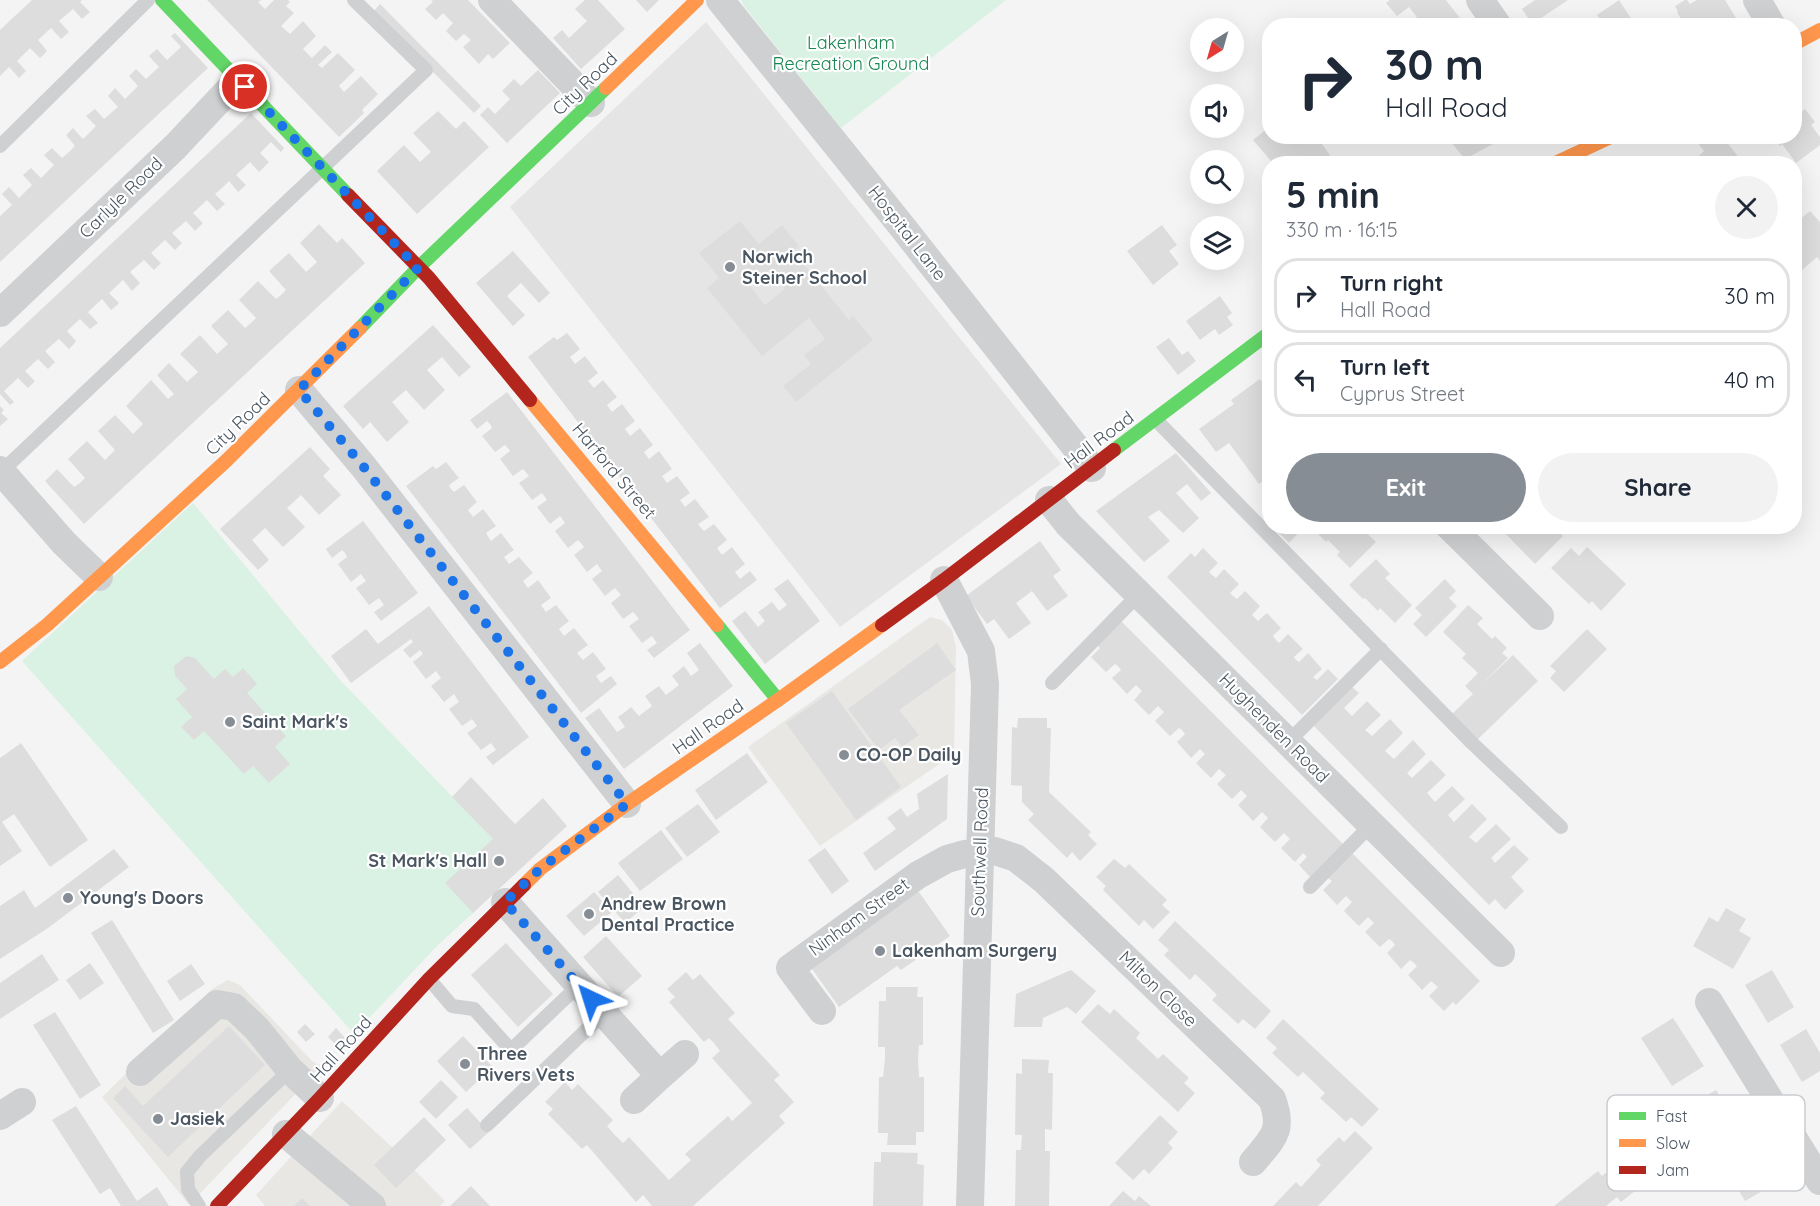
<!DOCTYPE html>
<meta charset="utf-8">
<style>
:root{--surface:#fff;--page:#f2f2f3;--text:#1f2937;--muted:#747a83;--line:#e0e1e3;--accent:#868d94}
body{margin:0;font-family:Quicksand,sans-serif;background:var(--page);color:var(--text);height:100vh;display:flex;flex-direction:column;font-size:22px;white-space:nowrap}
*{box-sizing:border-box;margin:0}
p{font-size:20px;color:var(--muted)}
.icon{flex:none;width:33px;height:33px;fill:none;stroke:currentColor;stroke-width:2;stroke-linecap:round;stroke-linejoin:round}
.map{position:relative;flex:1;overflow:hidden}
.details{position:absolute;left:1262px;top:156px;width:540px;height:378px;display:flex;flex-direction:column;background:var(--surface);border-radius:24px;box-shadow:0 6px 24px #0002}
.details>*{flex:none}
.banner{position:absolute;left:1262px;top:18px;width:540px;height:126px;border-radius:24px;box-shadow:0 6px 24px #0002;background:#fff;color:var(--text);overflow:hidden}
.needle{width:39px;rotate:217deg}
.tools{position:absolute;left:1190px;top:18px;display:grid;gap:12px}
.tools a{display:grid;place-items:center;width:54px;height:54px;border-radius:50%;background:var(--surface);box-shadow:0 6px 24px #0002;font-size:30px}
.pin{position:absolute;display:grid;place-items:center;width:51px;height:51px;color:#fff;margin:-26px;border:3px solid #fff;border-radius:50%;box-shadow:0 2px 6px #0007}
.me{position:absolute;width:66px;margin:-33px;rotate:319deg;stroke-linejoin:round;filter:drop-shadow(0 0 4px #0008)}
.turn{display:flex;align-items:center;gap:21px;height:126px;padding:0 24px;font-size:27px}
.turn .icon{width:78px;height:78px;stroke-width:2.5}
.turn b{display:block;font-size:42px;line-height:51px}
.round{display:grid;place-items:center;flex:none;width:63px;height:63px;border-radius:32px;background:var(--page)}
.headline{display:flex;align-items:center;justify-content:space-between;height:102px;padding:0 24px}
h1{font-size:36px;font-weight:700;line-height:45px}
.primary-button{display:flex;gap:12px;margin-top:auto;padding:12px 24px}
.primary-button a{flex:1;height:69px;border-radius:36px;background:var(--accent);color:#fff;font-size:24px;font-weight:700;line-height:69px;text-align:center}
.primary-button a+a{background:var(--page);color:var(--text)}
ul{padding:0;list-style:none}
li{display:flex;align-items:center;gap:18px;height:75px;margin:0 12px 9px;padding:0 12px;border:3px solid var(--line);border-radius:24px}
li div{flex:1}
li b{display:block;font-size:22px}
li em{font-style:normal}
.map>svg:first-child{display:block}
</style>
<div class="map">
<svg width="1820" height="1206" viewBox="0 0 1820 1206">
<rect width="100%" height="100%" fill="#f4f4f4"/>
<!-- commercial -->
<path fill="#e8e7e3" d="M930,617L942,620L952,630L956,647L954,754L820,846L748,747Z
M228,980L240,985L312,1061L319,1065L328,1060L189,1205L102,1097L212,989Z
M342,1101L393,1148L445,1201L440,1206H265L256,1195Z"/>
<!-- education -->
<path fill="#e6e5e6" d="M706,22L1061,464L840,627L510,207Z"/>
<!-- green -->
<path fill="#d9f2e3" d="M741,0H1006L841,128L744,6Z
M193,503L340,680L493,839L473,913L438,945L354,1034L22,661Z"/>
<!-- building -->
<path fill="#ddddde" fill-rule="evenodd" d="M32,0H82L80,2L90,12L82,19L73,9L59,21L69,32L61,39L51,28L38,40L47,51L40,58L30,48L17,61L26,71L19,78L9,67L0,76V30Z
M207,0H261L258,2L265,9L274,0H288L290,2L286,6L294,13L281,26L290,34L303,21L316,36L303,49L312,58L325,45L332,52L318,65L322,68L338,53L355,70L339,86L344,92L361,76L378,94L362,110L364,113L339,137Z
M431,0H468L510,43L493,59L488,54L479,64L463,47L471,40L464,34L456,41L446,31L453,23L443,13L436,20L425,9L433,2Z
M585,0H598L625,29L581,69L553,38L562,30L569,38L587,21L575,9Z
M636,0H659L647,12Z
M1390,0H1446L1466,26H1405L1417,17L1409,7L1397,16L1386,3Z
M1535,0H1568L1532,24L1522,9Z
M1619,0L1636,26H1604L1597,15Z
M1685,0H1687L1690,4L1697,0H1725L1736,18L1723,26H1685L1677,12L1678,11L1675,6Z
M380,4L481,106L474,113L373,12Z
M175,33L208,68L0,262V216L12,205L2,194L9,187L19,198L32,185L23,175L31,168L41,178L54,165L44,155L52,148L62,158L69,152L75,146L66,135L73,128L83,139L96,126L86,116L95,109L104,119L118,107L108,96L115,88L125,99L138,86L129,76L136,69L146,79L159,67L149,56L157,49L167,60L181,47L171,36Z
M538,70L560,93L507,143L480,115L488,107L495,114L510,99L502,91L514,79L521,86Z
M1794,107L1799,114L1805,109L1815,122L1811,125L1820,137V145L1796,163L1782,144L1780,146L1772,136H1794Z
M438,111L456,129L464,121L489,147L417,214L377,171L404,145L420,162L431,152L413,133Z
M251,113L284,148L281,152L271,142L260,153L269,162L259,172L250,162L236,175L246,185L238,192L229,181L222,188L215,194L225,204L217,211L207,200L193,213L203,223L195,231L186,221L172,233L182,243L175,250L165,240L151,253L161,263L154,270L144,260L130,272L140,283L132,291L123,280L109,293L119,303L116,306L111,310L102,299L88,312L98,323L90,329L80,319L67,331L76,341L73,345L69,349L59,339L45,351L55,362L48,369L38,359L25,371L35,381L28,388L18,378L4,391L14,402L10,405L0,394V348Z
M1269,127V136H1316L1330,155L1322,162L1323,164H1281L1277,158L1272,162L1253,140Z
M1446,136H1508L1465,159Z
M1709,136H1722L1744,164H1690L1704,151L1699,145Z
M1810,211L1820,222V261L1817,257L1794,277V221L1798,218L1799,220Z
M740,221L759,244L782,225L799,246L793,251L849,320L853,316L873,340L796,402L783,386L811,364L804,355L825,339L809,318L762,356L707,288L719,278L699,253ZM770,270L785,289L765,305L750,286Z
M319,224L337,243L342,238L365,263L84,524L45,481L57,469L74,487L80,483L85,478L68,459L87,441L105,460L115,450L98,431L115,415L133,434L143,424L126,406L151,380L168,399L174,394L157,375L169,363L187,382L198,372L180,354L200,335L217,354L228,344L211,326L228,310L245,328L251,323L256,318L239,300L258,281L276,299L281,295L286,290L269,271L289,253L306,272L317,262L300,243Z
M1162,225L1177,245L1169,251L1179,264L1153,285L1127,251Z
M513,251L550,293L539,303L521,283L507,296L525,315L513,326L476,283Z
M1220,296L1232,313L1227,317L1233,325L1219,335L1215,329L1200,340L1186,321Z
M433,325L471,367L459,377L442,357L427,370L445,390L424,410L406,390L392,402L409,422L387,442L370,422L363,429L343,406Z
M567,333L580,349L570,357L575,364L585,356L598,373L588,381L594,388L603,380L617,397L607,405L612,412L622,404L635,421L625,429L630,436L640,428L653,445L644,452L649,459L659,451L672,469L662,476L667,483L677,476L690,493L680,500L685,507L695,499L709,517L698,524L701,528L704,531L714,524L727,540L717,548L722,555L732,547L745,564L735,572L740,579L750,571L757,580L720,608L528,357L554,337L557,340Z
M1169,338L1182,355L1188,351L1196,361L1178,375L1156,347Z
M1260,379L1269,391V477L1259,484L1229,443L1216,452L1199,429L1234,404L1231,400Z
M507,392L690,630L654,658L647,650L657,643L654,639L652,636L642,643L629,626L639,619L636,615L633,612L623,619L611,603L621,595L615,588L605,596L592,579L602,571L597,564L587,572L574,555L584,547L581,543L578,540L568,548L555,531L565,523L563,520L560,516L550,524L537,507L547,500L542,493L532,500L519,483L529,476L523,469L513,476L500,459L510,451L508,448L505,445L495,452L482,436L492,428L490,424L487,421L477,429L470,420Z
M0,406L4,410L1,413L8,419L0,426Z
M310,447L330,469L323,476L341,495L319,515L301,495L287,508L305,527L283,547L265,528L252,540L269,560L258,570L220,529Z
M1176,453L1211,493L1201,501L1187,484L1176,493L1199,518L1183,533L1159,510L1148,517L1170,541L1144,562L1096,511Z
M446,462L459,478L449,485L451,489L454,492L464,485L477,502L468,510L473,517L483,509L496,526L486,533L491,541L501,533L514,550L504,557L509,564L519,557L533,573L523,581L528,588L538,580L551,598L541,605L546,612L556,605L569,621L559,629L564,636L574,628L588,645L577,653L583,660L593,652L606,669L596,676L601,683L611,676L617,684L581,713L406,486L433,466L436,469Z
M363,521L418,593L381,621L374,612L384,605L379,598L369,605L356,588L366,581L361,574L351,582L338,564L347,557L345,553L342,550L332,558L326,549Z
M1272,526H1305L1289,543Z
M1310,526H1356L1364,534L1366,532L1376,542L1350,568L1337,555L1340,552L1328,540L1326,542Z
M1498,526H1553L1563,536L1535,564Z
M1040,541L1061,570L1053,576L1068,596L1047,611L1032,591L1016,603L1031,623L1009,639L994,619L987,624L966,596Z
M1587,547L1626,584L1601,611L1592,601L1589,604L1551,568L1571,548L1579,556Z
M1203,548L1218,563L1209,572L1212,575L1216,578L1224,569L1239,584L1230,593L1233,596L1237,599L1245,591L1260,606L1252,615L1258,621L1267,613L1281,628L1273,636L1276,640L1279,643L1288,634L1303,649L1294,657L1295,659L1299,662L1308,653L1322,669L1313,677L1317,680L1328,669L1338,679L1302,715L1167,577L1191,553L1195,557Z
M1376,559L1390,574L1385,578L1412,605L1395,623L1380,608L1378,611L1365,598L1363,599L1349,585Z
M788,579L820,621L765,664L732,621L745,611L758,627L765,621L758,612L772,602L779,611L787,605L774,589Z
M1445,579L1456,591L1449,598L1457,606L1426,637L1413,624L1422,615L1415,608Z
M1468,605L1483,618L1477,624L1492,639L1495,636L1507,648L1502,653L1508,658L1481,685L1513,655L1538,681L1477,740L1452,714L1473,694L1465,686L1478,673L1462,658L1466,654L1443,632Z
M429,606L529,737L493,765L486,757L496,750L491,743L481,750L467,733L477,726L472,719L462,726L449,709L459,702L454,694L444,702L431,686L441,678L436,671L426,679L413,662L423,654L420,650L410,658L403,650L413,642L411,639L351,683L331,656L366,629L378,644Z
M1121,621L1344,845L1311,878L1299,865L1307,857L1303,853L1295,862L1281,848L1290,839L1284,833L1275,842L1260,827L1268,818L1262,812L1253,821L1238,805L1247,796L1241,790L1232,799L1217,784L1226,775L1219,769L1211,778L1196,763L1205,754L1200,749L1191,758L1177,742L1185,734L1182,730L1179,728L1170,736L1155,721L1164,712L1158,706L1149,715L1134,700L1142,691L1136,685L1127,694L1112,678L1121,670L1118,666L1115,664L1106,672L1091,657L1100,648L1097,645Z
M1587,629L1607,649L1564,692L1550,678L1556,671L1550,666Z
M700,643L733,686L624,769L585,718L599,708L617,732L625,727L618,717L625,712L631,707L639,716L652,706L645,696L659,686L666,695L679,685L672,676L684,666L691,676L699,670L687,653Z
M937,643L956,670L899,710L919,735L902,747L895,738L879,750L848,709Z
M186,656L195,658L214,679L225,669L233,677L243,668L257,684L247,693L286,736L275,747L290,764L269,783L253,766L244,774L204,731L194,740L181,727L192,717L176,699L187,689L175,676L174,666Z
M1351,686L1359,693L1344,708L1352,716L1367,701L1381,715L1365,730L1372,736L1390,719L1403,733L1385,751L1394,759L1413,740L1426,754L1407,773L1412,778L1431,760L1446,775L1427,793L1435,802L1452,786L1465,799L1448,815L1454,822L1472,804L1487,819L1469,837L1476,843L1496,824L1511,839L1491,858L1495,863L1514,845L1529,859L1511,877L1524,891L1505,910L1495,899L1489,905L1312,724Z
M832,691L901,787L856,820L786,723Z
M1018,718H1047V728H1051L1049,792L1091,832L1088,835L1097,844L1080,861L1072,852L1067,858L1028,820L1034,814L1022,802V786L1011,785L1012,727L1017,728Z
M21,743L88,840L50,867L14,814L2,822L22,851L0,866V758Z
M747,753L768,782L716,820L695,790Z
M948,774L947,819L875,871L863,853L896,829L887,818L901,808L907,817L919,809L917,794Z
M471,777L515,824L543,798L567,826L473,913L445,883L493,839L452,797Z
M698,804L720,832L687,857L665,828Z
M661,830L683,859L640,891L618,863Z
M825,848L849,881L832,894L808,860Z
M114,849L129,867L48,928L0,959V906L24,890L35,908Z
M1352,853L1480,981L1456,1005L1453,1002L1444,1011L1429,996L1438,987L1431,981L1422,990L1408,975L1417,966L1414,963L1410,960L1401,969L1387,953L1395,945L1392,941L1389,939L1380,947L1365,932L1374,923L1368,917L1359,926L1344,911L1352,902L1346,896L1337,905L1323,890L1332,881L1328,878Z
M1114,859L1125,868L1129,864L1167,900L1162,905L1170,912L1153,929L1144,920L1139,926L1103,890L1106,886L1096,877Z
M618,875L644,907L625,923L598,892Z
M914,885L950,936L901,970L897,966L839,1007L810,966Z
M594,892L612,912L584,936L566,916Z
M1726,908L1746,919L1739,931L1751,938L1733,969L1693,946L1709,917L1718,922Z
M112,920L174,1020L153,1033L91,933Z
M1175,921L1271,1011L1255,1029L1243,1019L1238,1024L1212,1000L1217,995L1206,984L1195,974L1190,980L1164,955L1169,950L1158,940Z
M606,936L642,976L618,997L583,957Z
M506,943L553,994L518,1027L471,975Z
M42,954L59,980L0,1019V983Z
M90,963L104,983L80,1000L66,980Z
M191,964L205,984L180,1001L167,981Z
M1071,970L1096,991L1076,1014L1067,1007L1043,1018L1042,1027H1014L1016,994Z
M1772,970L1794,1007L1768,1023L1745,985Z
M686,972L693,980L700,974L735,1013L728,1019L780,1075L774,1080L794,1102L779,1116L785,1123L693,1206H652L643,1195L636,1202L587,1145L582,1149L548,1114L553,1109L545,1102L565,1082L572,1090L578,1084L613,1120L607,1126L613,1133L623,1143L629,1137L669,1180L691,1160L685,1154L728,1116L732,1121L752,1103L712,1058L720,1051L714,1043L709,1038L704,1042L669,1002L675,997L667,989Z
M886,987H918L917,997H923V1045H919L918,1059L919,1077H924V1132H916V1145H887L888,1133H878L879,1077H883L885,1059V1047H878L879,1001H886Z
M1098,1004L1110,1014L1114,1009L1140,1033L1136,1038L1158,1059L1163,1054L1189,1078L1184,1083L1195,1093L1178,1112L1081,1022Z
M55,1012L101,1085L80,1099L33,1025Z
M1673,1018L1704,1066L1672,1086L1641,1038Z
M1283,1019L1379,1109L1362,1127L1351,1117L1346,1122L1320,1098L1325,1093L1303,1072L1298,1077L1272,1053L1277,1048L1266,1038Z
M305,1024L315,1034L306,1042L297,1032Z
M229,1026L265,1065L168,1157L113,1098L125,1086L143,1106Z
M336,1028L348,1041L340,1049L328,1037Z
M1806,1029L1820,1053V1071L1802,1082L1780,1045Z
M463,1036L493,1067L466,1092L437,1061Z
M1022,1059L1049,1060L1048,1073H1053L1052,1130L1045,1129V1151H1050L1049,1206H1015L1016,1150H1021L1022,1135H1015L1016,1073L1022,1074Z
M441,1080L458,1097L436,1119L419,1102Z
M1716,1090L1738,1127L1712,1142L1690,1105Z
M76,1106L137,1201L157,1187L169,1206H121L110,1188L100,1194L52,1120Z
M467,1108L489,1132L470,1149L448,1125Z
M1160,1115L1178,1132L1168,1143L1173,1148L1149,1174L1144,1169L1133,1180L1115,1163Z
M424,1117L446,1140L396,1188L374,1165Z
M1355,1131L1373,1148L1318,1206H1273L1296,1182L1301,1187L1321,1165L1316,1160L1339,1137L1344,1142Z
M1749,1148L1771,1186L1745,1201L1723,1164Z
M881,1152L918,1153L917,1164L924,1165L923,1206H873L874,1162H881Z
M1619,1163L1640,1187L1621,1202L1617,1197L1606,1206H1554L1598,1171L1602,1176Z
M471,1186L490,1206H450Z
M1123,1191L1135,1201L1139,1196L1151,1206H1109Z
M302,1198L310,1206H294Z"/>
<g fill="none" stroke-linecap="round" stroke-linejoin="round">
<!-- lane -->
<path stroke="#ced0d2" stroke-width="14" d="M0,146L148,0
M1156,420L1472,743L1561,827
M2,471L426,70L354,0
M1052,683L1139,594
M1288,742L1381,649
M1310,887L1371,825
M429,979L452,1006L474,1009L511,1050L579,985
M487,1125L603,1014
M199,1206L188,1189L187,1172L200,1156L290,1070"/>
<!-- street -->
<path stroke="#ced0d2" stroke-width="28" d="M492,0L591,103
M720,0L904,229L1092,468
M1480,0L1498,26
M1757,0L1772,26
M0,313L175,147L238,80
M299,390L363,466L627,804
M0,470L64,543L99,577
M1049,500L1068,524L1501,953
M1449,526L1540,616
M944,580L981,651L985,684L970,1206
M505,902L660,1076L634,1100
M1709,1002L1820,1181
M822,1011L790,968L918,875L947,859L965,854L995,851L1016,858L1044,880L1272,1099C1284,1131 1273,1138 1253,1162
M140,1072L217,1004L234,1007L257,1029L290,1070L320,1098
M660,1076L685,1054
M0,1116L22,1102
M286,1134L372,1206"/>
<!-- fast -->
<path stroke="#63d668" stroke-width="14" d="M162,0L348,195
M360,328L418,268L606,88
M1114,450L1269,333
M717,625L778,700"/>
<!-- slow -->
<path stroke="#ff974d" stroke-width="14" d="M1794,44L1820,30
M606,88L697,0
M1553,164L1613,136
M530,400L717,625
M0,662L47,625L227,460L360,328
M524,885L540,869L627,804L778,700L882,625"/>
<!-- jam -->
<path stroke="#b3261e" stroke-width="14" d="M348,195L429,278L530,400
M882,625L944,580L1114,450
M217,1206L320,1098L429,979L524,885"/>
</g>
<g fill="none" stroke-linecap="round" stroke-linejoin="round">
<!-- route -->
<path stroke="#1a73e8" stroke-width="10" stroke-dasharray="0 18" d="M245,87L418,268L299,390L363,466L627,804L540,869L505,902L591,999"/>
</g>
<!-- markers -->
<g fill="#868d94" stroke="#fff" stroke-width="2">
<circle cx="730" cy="267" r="6"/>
<circle cx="230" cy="722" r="6"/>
<circle cx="844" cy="755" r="6"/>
<circle cx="499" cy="861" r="6"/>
<circle cx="68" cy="898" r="6"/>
<circle cx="589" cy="914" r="6"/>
<circle cx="880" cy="951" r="6"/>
<circle cx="465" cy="1064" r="6"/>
<circle cx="158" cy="1119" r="6"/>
</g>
<g text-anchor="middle" stroke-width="4.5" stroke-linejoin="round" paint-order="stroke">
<!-- park labels -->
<g font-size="18" fill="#17864f" stroke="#fff">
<text x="851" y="49">Lakenham<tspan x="851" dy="21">Recreation Ground</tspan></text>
</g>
<!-- street labels -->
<g font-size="18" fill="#4a5661" stroke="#fff">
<text transform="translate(585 84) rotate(-44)" y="6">City Road</text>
<text transform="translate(121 198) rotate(-44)" y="6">Carlyle Road</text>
<text transform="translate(907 233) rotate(52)" y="6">Hospital Lane</text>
<text transform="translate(238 424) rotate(-44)" y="6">City Road</text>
<text transform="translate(1099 440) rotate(-37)" y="6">Hall Road</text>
<text transform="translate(614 471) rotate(50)" y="6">Harford Street</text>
<text transform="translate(708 727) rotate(-35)" y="6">Hall Road</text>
<text transform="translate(1274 728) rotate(45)" y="6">Hughenden Road</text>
<text transform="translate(980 852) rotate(-88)" y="6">Southwell Road</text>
<text transform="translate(859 917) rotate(-36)" y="6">Ninham Street</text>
<text transform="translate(1158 989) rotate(44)" y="6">Milton Close</text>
<text transform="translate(341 1049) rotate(-48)" y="6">Hall Road</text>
</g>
<!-- poi labels -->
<g font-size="18" font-weight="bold" fill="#4a5661" stroke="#fff" text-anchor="start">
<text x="742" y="263">Norwich<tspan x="742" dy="21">Steiner School</tspan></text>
<text x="242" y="728">Saint Mark's</text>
<text x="856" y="761">CO-OP Daily</text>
<text x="487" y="867" text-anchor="end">St Mark's Hall</text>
<text x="80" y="904">Young's Doors</text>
<text x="601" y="910">Andrew Brown<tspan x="601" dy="21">Dental Practice</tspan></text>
<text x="892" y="957">Lakenham Surgery</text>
<text x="477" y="1060">Three<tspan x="477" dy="21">Rivers Vets</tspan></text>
<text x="170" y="1125">Jasiek</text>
</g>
</g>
<!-- legend -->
<rect x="1607" y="1095" width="198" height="96" rx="9" fill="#fff" stroke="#c9ccd0" stroke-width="1.5"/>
<rect x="1619" y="1112" width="27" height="8" fill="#63d668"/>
<rect x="1619" y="1139" width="27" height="8" fill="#ff974d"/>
<rect x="1619" y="1166" width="27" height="8" fill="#b3261e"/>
<g font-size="16" fill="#4a5661">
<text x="1656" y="1122">Fast</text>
<text x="1656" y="1149">Slow</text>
<text x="1656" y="1176">Jam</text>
</g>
</svg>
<div class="tools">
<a><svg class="needle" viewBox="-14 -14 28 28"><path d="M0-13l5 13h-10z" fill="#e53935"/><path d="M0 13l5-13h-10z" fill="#747a83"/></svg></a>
<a><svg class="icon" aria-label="sound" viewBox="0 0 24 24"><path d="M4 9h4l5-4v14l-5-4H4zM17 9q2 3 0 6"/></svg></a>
<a><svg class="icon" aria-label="search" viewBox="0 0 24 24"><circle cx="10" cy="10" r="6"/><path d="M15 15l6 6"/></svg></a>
<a><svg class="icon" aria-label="layers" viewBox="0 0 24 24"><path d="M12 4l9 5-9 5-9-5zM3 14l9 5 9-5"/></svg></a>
</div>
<div class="pin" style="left:245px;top:87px;background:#d93025"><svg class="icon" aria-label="arrive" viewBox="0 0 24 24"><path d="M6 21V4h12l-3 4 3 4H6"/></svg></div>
<svg class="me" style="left:591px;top:999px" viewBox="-20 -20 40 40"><path d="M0-17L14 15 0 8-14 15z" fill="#1a73e8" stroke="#fff" stroke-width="4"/></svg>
<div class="banner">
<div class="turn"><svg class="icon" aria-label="right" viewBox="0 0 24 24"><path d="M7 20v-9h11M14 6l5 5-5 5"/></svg><div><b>30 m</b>Hall Road</div></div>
</div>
<section class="details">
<div class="headline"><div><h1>5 min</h1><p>330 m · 16:15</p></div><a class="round"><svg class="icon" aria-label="close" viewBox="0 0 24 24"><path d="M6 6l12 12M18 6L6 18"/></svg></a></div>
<ul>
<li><svg class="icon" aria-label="right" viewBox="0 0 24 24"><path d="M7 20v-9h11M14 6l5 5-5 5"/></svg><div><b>Turn right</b><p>Hall Road</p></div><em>30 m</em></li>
<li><svg class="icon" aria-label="left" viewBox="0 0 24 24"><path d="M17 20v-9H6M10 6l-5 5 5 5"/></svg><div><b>Turn left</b><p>Cyprus Street</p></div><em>40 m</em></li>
</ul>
<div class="primary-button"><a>Exit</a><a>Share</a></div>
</section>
</div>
